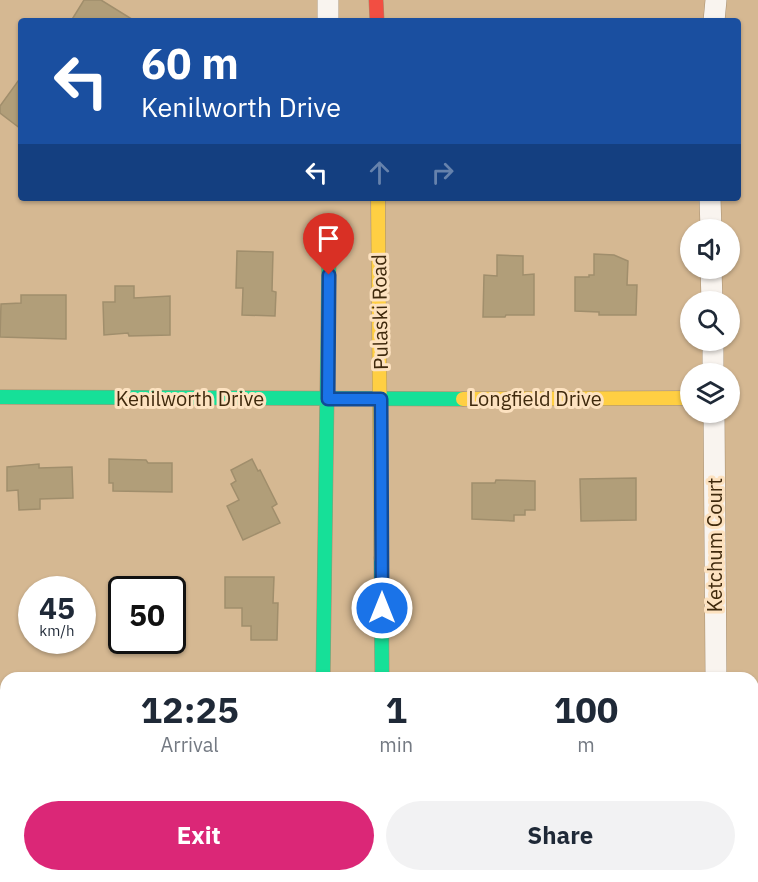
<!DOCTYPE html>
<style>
:root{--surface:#fff;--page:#f2f2f3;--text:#1f2937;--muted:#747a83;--accent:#db2777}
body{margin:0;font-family:"IBM Plex Sans",sans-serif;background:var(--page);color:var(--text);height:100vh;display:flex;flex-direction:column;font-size:22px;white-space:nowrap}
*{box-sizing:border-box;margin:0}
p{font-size:20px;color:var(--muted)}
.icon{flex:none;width:33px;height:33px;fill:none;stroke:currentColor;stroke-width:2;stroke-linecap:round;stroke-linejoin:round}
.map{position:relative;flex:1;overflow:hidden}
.side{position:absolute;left:0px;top:672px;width:759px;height:210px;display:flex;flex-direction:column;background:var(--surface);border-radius:18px 18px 0 0;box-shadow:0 2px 4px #0004}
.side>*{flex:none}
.banner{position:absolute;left:18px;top:18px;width:723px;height:183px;border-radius:6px;box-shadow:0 2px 4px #0004;background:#1a4fa0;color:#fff;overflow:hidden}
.fabs{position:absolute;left:680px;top:219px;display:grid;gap:12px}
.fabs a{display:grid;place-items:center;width:60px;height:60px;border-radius:50%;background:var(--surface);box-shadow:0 2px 4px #0004;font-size:30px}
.speed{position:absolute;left:18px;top:576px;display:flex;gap:12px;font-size:30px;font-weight:700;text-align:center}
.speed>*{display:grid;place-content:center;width:78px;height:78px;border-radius:50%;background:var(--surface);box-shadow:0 2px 4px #0004;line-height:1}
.speed small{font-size:15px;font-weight:400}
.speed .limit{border:3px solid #111;border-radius:9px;background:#fff;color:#111}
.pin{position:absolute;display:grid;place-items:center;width:51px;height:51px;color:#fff;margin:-62px -26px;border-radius:50% 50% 50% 0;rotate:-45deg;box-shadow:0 0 6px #0007}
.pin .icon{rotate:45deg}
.me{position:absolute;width:66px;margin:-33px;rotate:0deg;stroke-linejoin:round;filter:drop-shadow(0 0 4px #0008)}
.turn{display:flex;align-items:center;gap:21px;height:126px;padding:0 24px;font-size:27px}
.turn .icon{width:78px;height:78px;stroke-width:2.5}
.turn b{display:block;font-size:42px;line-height:51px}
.lanes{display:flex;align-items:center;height:57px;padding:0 24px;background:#0003;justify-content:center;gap:30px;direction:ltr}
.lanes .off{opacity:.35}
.eta{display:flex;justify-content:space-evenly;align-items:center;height:102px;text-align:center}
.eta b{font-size:36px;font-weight:800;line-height:42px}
.action{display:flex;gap:12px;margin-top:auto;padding:12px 24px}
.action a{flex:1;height:69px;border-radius:36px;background:var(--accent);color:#fff;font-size:24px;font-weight:800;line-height:69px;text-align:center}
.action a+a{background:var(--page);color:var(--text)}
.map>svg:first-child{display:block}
</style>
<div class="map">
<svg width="758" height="882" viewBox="0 0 758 882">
<rect width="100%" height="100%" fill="#d5b892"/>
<!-- building -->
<path fill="#b19e79" stroke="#a08e6c" stroke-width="1.5" d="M84,0H101L135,21H71Z
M21,77V129L0,113V106Z
M237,251L273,252L272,291L276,292L275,316L242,315L243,288H236Z
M594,254L614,255L628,261L627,285H637L636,315H599V312L575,311V277H589V275H594Z
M497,255L523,256V275L534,274V315H506L505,317H483L484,275L497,276Z
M115,286H134V298L170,296V335L129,336L128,333L104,335L103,302H115Z
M21,295H66V339L0,337L1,304L21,303Z
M109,459L146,460L148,463H172V492L113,491V483H109Z
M252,459L258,471L260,470L277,504L272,507L280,523L243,540L227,506L239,500L231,484L236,481L231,470Z
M39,464V468L72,467L73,498L40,499V509L19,510L18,490L7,491V467Z
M636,478V520L581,521L580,479Z
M496,480L535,481V510H525V515H514V521L472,519V483H495Z
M225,577H274L273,603H278L277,640H251V626H242V608H225Z"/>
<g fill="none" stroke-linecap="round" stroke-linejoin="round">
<!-- street casing -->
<g stroke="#a58e6f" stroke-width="22">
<path id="street" d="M328,21V0
M714,21L716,0
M710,198L711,230
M711,268L712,302
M713,340V374
M714,412L716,678
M330,876V882
M703,882L704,876"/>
</g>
<!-- fast casing -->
<g stroke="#a58e6f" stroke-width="15">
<path id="fast" d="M0,397L463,399
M381,558L382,678
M323,678L329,255"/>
</g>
<!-- slow casing -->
<g stroke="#a58e6f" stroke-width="15">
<path id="slow" d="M378,198L381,558
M463,399L690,398
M386,876V882"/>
</g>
<!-- jam casing -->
<g stroke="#a58e6f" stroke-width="15">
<path id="jam" d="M376,0L377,21"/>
</g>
<!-- street -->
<use href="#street" stroke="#f9f4ef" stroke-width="21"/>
<!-- fast -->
<use href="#fast" stroke="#16e098" stroke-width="14"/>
<!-- slow -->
<use href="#slow" stroke="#ffcf43" stroke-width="14"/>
<!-- jam -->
<use href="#jam" stroke="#f24e42" stroke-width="14"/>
</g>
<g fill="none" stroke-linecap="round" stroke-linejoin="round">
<!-- route casing -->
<g stroke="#114b97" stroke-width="15">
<path id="route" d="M329,275L328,399H381L382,608"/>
</g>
<!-- route -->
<use href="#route" stroke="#1a73e8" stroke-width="10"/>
</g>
<g text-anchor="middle" stroke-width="6" stroke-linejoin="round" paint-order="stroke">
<!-- street labels -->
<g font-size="20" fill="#3f290c" stroke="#fde2c0">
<text transform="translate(380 312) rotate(-91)" y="7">Pulaski Road</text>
<text x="190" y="406">Kenilworth Drive</text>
<text x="535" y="406">Longfield Drive</text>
<text transform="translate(715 545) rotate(-90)" y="7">Ketchum Court</text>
</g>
</g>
</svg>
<div class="fabs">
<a><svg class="icon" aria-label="sound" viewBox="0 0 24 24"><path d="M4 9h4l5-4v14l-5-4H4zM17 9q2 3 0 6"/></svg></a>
<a><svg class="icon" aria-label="search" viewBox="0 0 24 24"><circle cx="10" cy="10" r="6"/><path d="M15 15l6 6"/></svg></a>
<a><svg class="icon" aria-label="layers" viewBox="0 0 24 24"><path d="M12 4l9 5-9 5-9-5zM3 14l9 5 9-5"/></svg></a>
</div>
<div class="speed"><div>45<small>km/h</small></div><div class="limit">50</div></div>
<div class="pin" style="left:329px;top:275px;background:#d93025"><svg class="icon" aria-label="arrive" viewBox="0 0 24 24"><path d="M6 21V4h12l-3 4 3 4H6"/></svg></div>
<svg class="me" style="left:382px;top:608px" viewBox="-20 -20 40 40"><circle r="17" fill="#1a73e8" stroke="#fff" stroke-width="3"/><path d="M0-11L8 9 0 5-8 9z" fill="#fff"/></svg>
<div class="banner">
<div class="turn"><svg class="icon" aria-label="left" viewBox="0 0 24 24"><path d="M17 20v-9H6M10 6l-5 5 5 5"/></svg><div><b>60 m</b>Kenilworth Drive</div></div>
<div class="lanes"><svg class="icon" aria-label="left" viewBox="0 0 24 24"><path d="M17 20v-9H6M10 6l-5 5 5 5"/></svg><svg class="icon off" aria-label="ahead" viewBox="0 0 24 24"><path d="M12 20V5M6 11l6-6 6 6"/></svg><svg class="icon off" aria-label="right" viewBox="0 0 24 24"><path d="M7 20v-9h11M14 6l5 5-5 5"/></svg></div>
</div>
<section class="side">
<div class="eta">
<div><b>12:25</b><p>Arrival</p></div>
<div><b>1</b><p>min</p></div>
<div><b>100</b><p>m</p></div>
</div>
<div class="action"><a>Exit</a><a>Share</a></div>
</section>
</div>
